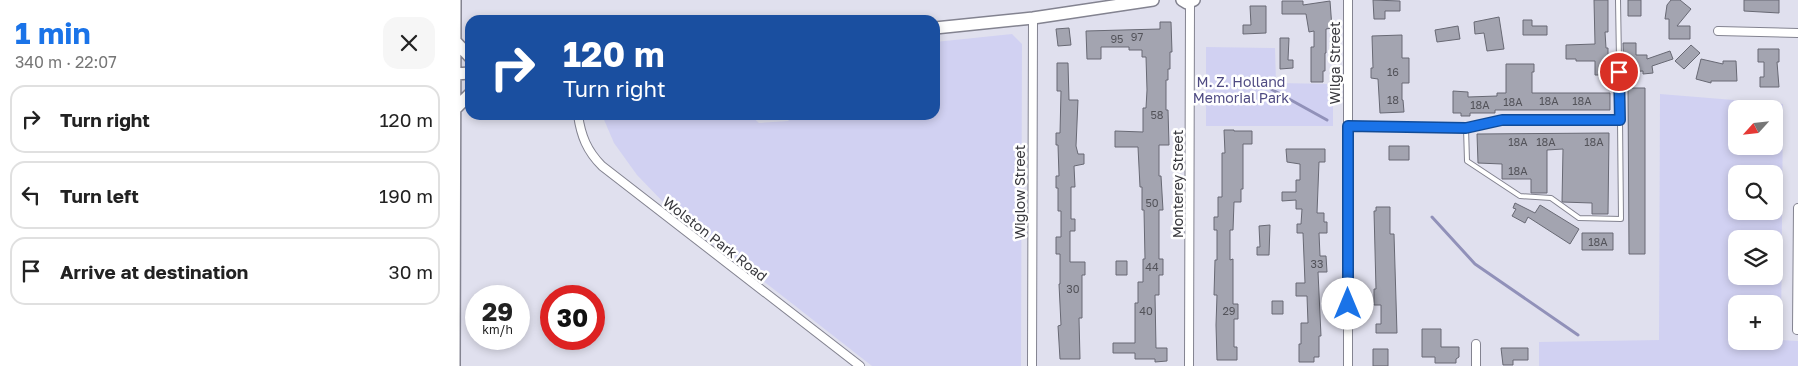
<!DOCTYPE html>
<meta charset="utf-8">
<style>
:root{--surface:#fff;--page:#f6f6f6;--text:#222;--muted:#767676;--line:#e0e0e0;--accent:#1a73e8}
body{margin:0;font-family:"Golos Text",sans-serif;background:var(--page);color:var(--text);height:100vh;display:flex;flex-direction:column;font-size:19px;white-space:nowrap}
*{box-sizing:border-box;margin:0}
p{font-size:16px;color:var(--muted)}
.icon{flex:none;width:28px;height:28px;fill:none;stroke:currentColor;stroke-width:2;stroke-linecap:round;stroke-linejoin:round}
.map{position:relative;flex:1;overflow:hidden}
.sheet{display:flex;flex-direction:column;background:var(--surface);width:450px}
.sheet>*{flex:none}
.top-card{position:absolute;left:15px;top:15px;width:475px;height:105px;border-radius:15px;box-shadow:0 2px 8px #0003;background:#1a4fa0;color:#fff;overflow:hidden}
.needle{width:32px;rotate:243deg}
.buttons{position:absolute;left:1278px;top:100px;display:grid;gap:10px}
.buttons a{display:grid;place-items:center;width:55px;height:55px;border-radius:10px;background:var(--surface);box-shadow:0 2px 8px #0003;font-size:25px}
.speed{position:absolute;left:15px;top:285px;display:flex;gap:10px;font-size:25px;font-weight:700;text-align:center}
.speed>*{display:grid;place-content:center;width:65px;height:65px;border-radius:50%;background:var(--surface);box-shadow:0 2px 8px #0003;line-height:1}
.speed small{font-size:12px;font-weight:400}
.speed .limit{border:8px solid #d22;background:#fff;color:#111}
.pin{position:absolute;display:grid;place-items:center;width:42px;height:42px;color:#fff;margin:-21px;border:2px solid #fff;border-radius:50%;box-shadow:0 1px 5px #0007}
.me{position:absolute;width:55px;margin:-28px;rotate:0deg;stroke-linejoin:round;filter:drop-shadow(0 0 4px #0008)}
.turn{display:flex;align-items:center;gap:18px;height:105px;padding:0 15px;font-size:22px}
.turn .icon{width:65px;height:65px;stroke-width:2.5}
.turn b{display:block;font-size:35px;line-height:42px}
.round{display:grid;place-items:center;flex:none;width:52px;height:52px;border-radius:15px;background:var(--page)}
.head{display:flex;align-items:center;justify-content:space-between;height:85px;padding:0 15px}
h1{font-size:30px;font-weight:700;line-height:38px;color:var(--accent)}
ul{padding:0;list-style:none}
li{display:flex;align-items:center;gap:15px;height:68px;margin:0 10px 8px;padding:0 5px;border:2px solid var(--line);border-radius:15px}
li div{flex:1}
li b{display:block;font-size:19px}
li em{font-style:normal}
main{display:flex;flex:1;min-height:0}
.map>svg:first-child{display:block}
</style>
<main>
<section class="sheet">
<div class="head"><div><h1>1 min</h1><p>340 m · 22:07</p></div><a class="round"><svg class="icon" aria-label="close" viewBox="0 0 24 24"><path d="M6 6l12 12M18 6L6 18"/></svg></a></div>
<ul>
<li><svg class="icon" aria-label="right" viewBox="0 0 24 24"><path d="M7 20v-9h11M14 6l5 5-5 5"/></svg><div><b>Turn right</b></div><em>120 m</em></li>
<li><svg class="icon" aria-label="left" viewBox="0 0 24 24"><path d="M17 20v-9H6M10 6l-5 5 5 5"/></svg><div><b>Turn left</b></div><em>190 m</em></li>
<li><svg class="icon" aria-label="arrive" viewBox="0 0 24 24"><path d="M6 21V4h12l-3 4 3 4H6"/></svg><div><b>Arrive at destination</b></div><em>30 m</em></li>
</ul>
</section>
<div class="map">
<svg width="1348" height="366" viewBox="0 0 1348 366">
<rect width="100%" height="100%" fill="#e0e0ee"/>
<!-- green -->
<path fill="#d1d1f2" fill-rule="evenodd" d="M562,34L572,44L571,366H422L215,204L187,175L164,143L152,115H300L309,123L338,121L344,115H485V42Z
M756,47L825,48L826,83L883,84V126H756Z
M1210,94L1333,104L1331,340L1348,341V366H1089V342L1209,340ZM1286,109H1324V146H1286ZM1286,174H1324V211H1286ZM1286,239H1324V276H1286ZM1286,304H1324V341H1286Z"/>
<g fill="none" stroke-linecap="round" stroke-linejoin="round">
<!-- stream -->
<path stroke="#9191b9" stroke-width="3" d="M821,89L877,120
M982,217L1025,264L1128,335"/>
</g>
<!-- building -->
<path fill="#a3a4b0" stroke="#686974" d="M923,0L950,1V11H935V19H924Z
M1144,0H1158V32H1155L1156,48H1158V73H1156V75H1145V61H1126V59H1116V45L1145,44Z
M1178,0H1191V16H1178Z
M1221,0H1230L1241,9L1227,26H1240V39H1219V19H1215L1217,5Z
M1294,0H1329V13L1294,11Z
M832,1H853V5L880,1L882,28L876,29V53H875V71H873V82H861V47H864V31L859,32L856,14H832Z
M800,6H816V33L793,34V25H801Z
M1049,17L1054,49L1037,51L1034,33L1025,34L1024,22Z
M1073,20H1082V26H1097V35H1073Z
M710,22H721L722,52H720V69H718V80H716V110H718L719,145H709V176H711L713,210H709V259H713V275H709V295H705L706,348H717V361L705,362V359H685V353H663V343H685V303H688V282H693V259H695L694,210H692V187H690L688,147H665V131L693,132V108H696L697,90L696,57H692V50H679V47H651V59H637L636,31L710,29Z
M1008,26L1010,39L987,42L985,30Z
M619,28L621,45L608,46L606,29Z
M952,35V58H959V83H952V100H953L954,112L930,113L928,79L921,78V68H923L922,36Z
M830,38H839L838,60H843V68L830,69Z
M1173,43H1186V55H1197V59L1220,51L1223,59L1202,66L1203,73L1193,74V71L1174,72Z
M1241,45L1250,53L1234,69L1225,61Z
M1308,49H1329V62H1327L1329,87H1310V77H1314V62H1308Z
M1251,59L1273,64V61H1286L1287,81H1261V83L1246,79Z
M607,63H618L619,100H628L626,146L628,154H634V164L624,166L625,187H621V219H625V231H620V262H635V275H632V318H629L630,359H610L608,326L611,325L609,284H610V254H606V237H611V211H608V188H606V176H609L608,145H606V133H610L611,91H607Z
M1056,64H1084V72H1082V93H1160V110H1045V113H1020V116H1011V113H1003V91L1018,92V97L1047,96V93H1056Z
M1178,88H1195V254H1179Z
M774,130H784V131H802V144H793V189H791V202H784L783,230H780V260L783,259V304H788V319H784V347H787V360H767L766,325L767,295H764L765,260H767V230H764V217H768V197H772V153H775Z
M1159,133L1158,214H1142V203L1112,202L1113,149L1097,150V193H1081V179H1052V164L1028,163L1027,134Z
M939,146H959V160H939Z
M836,149H875V162H869L867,213H874V222H877V233H869L870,256H876L877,272H868L871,336H869V357H864V362H849V344H851V323H858L857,296H846V283H855L853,233H847V224H851L852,209H846V200L832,201V192H846V180H850V164L837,162Z
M1065,203L1085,213L1090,205L1129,229L1120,244L1078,217L1075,223L1062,216L1066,209L1063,208Z
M926,207H940V234H944L947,333H926V324H931V305H924V289H926L924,211H926Z
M820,225L819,255H807V247H810L809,226Z
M1132,233H1163V250H1132Z
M666,261H677V275H666Z
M822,301H833V314H822Z
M972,329H991V347H1009V357L1006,359V363H985V357H972Z
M1051,348H1078V360H1063V365H1053Z
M923,349H938V366H923Z"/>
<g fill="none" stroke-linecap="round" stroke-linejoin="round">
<!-- lane casing -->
<g stroke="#838390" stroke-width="6">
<path id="lane" d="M1168,0L1170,120
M898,126L1016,128L1052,120H1170L1171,219L1129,218L1101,198L1070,196L1017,161L1016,128"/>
</g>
<!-- street casing -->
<g stroke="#838390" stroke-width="10">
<path id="street" d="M898,0V366
M1268,31L1348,33
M128,115C131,136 137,151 152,166L410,366
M1347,330L1348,208
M1026,344V366
M582,366L583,18
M739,366L740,2"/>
</g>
<!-- secondary casing -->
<g stroke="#838390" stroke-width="14">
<path id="secondary" d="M732,0L737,3L744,0
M485,28L583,18L703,0
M5,41L20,57
M5,74L20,73
M4,110L20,94
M4,366L5,0"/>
</g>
<!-- lane -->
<use href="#lane" stroke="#fff" stroke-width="4"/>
<!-- street -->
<use href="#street" stroke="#fff" stroke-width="8"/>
<!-- secondary -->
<use href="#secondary" stroke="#fff" stroke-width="11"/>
</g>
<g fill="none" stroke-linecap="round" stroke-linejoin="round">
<!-- route casing -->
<g stroke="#114b97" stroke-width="12">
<path id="route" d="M898,304V126L1016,128L1052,120H1170L1169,72"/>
</g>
<!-- route -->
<use href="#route" stroke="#1a73e8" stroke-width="9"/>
</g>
<g text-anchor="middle" stroke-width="5" stroke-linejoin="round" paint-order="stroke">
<!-- number labels -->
<g font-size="11" fill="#53535a">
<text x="687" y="41">97</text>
<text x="667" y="43">95</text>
<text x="943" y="76">16</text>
<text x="943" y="104">18</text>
<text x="1099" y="105">18A</text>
<text x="1132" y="105">18A</text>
<text x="1063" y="106">18A</text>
<text x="1030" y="109">18A</text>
<text x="707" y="119">58</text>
<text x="1068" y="146">18A</text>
<text x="1096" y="146">18A</text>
<text x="1144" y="146">18A</text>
<text x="1068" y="175">18A</text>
<text x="702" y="207">50</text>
<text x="1148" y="246">18A</text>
<text x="867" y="268">33</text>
<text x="702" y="271">44</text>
<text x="623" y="293">30</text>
<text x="696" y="315">40</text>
<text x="779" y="315">29</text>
</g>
<!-- street labels -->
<g font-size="14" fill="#38383d" stroke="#fff">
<text transform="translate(885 63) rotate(-90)" y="5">Wilga Street</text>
<text transform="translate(728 184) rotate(-90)" y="5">Monterey Street</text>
<text transform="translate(570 192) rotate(-90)" y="5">Wiglow Street</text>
<text transform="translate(265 239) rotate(38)" y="5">Wolston Park Road</text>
</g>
<!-- park labels -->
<g font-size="14" fill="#4f4b83" stroke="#fff">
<text x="791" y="87">M. Z. Holland<tspan x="791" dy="16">Memorial Park</tspan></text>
</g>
</g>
</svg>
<div class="buttons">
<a><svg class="needle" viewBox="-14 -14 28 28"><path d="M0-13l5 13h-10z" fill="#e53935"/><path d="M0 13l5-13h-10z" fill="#767676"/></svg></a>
<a><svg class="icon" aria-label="search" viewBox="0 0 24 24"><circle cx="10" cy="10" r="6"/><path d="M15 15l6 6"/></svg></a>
<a><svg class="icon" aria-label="layers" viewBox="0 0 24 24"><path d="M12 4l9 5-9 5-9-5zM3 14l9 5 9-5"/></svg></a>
<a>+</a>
</div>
<div class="speed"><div>29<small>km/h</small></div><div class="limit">30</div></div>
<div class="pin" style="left:1169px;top:72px;background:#d93025"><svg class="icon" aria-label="arrive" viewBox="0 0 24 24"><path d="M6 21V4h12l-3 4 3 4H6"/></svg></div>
<svg class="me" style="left:898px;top:304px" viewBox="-20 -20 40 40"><circle r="19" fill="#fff"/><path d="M0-13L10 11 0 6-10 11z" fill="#1a73e8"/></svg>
<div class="top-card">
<div class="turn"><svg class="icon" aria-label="right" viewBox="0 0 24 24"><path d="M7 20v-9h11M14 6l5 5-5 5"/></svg><div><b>120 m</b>Turn right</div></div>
</div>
</div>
</main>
